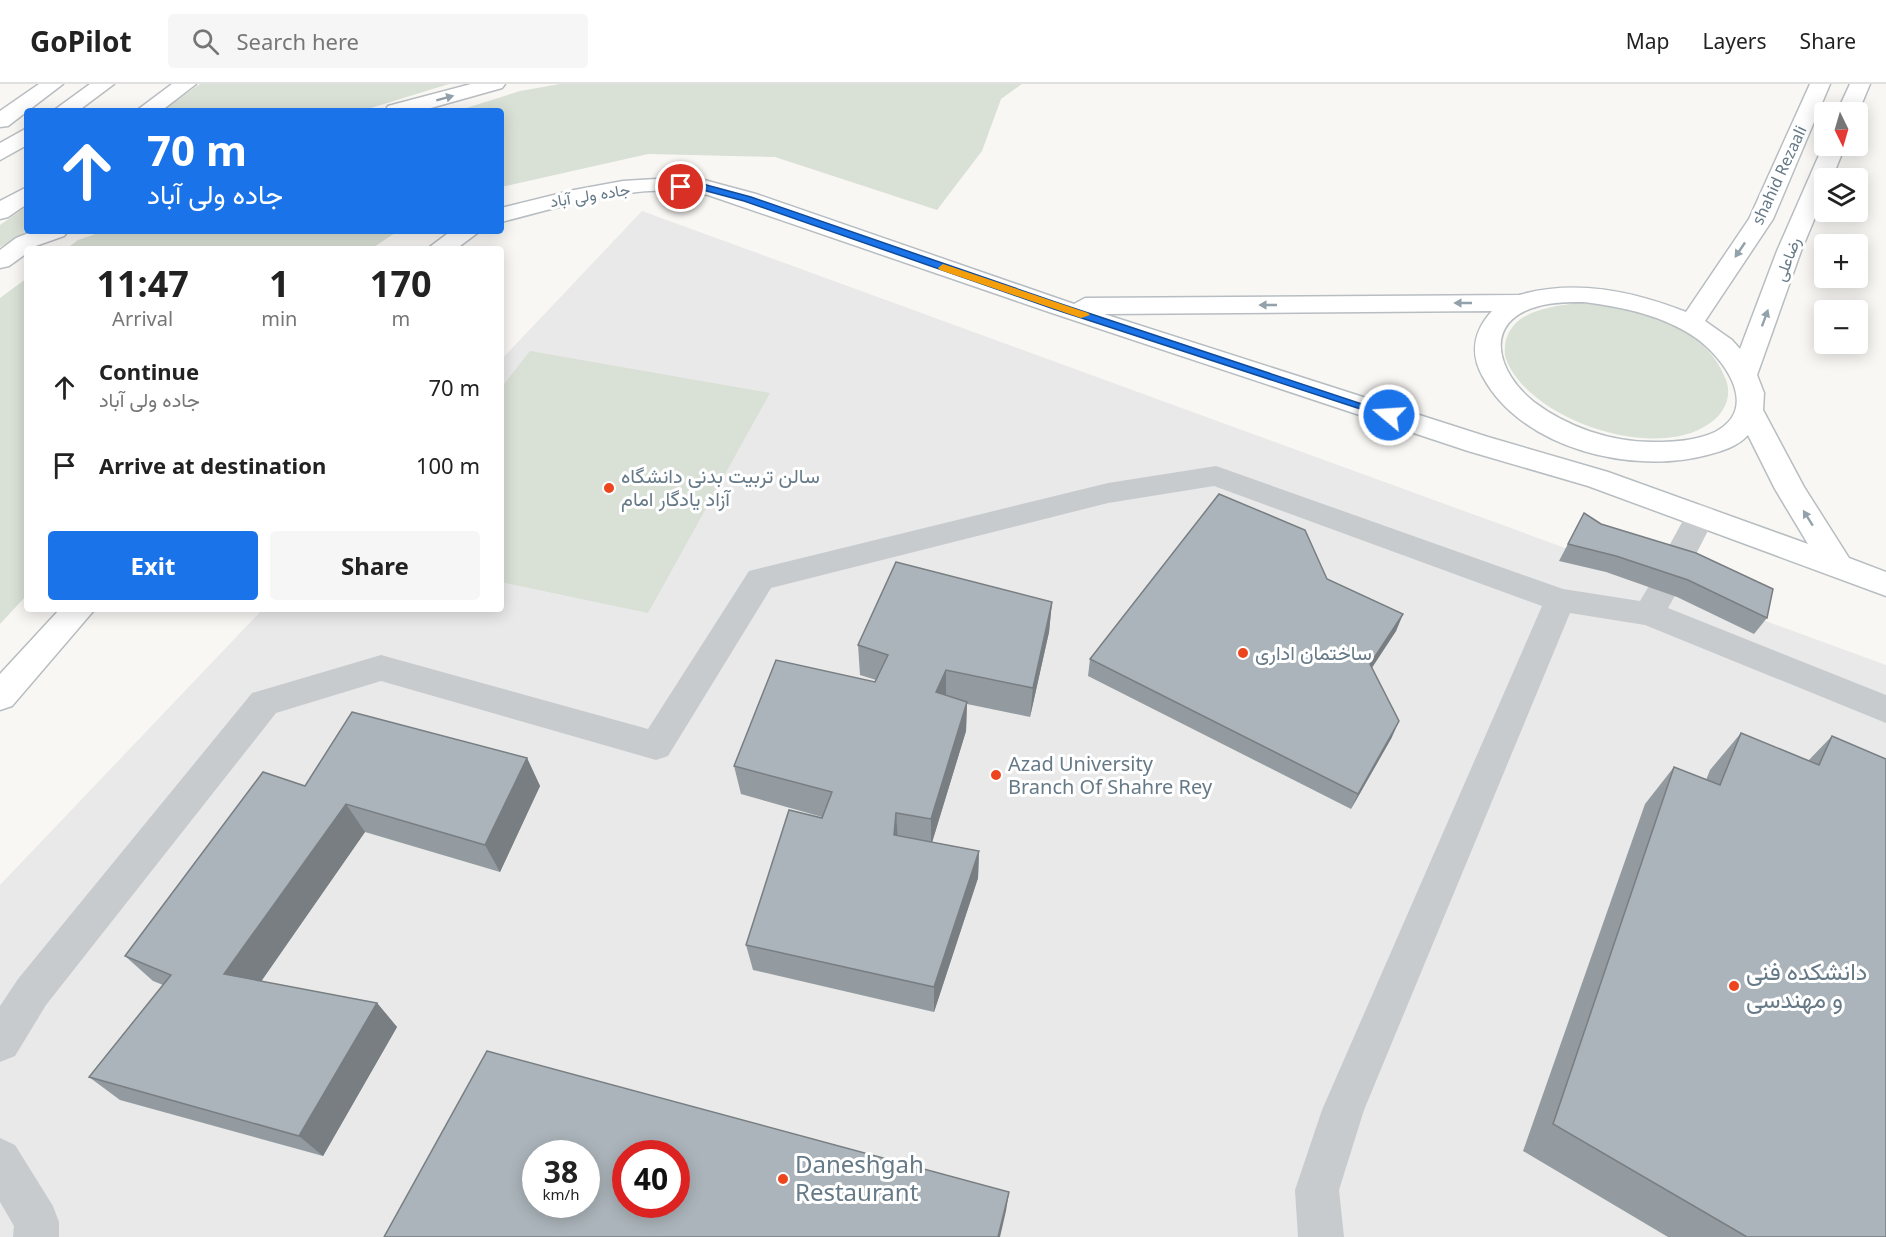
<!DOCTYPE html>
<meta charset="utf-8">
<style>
:root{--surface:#fff;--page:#f6f6f6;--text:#222;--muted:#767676;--line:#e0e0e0;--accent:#1a73e8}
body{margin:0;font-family:"Noto Sans",Vazirmatn,sans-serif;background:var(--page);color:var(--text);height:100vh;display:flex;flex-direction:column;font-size:22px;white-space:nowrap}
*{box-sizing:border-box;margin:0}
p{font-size:20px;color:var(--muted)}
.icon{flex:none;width:33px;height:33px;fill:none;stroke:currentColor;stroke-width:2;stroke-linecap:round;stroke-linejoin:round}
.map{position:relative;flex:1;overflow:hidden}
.drawer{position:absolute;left:24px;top:162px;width:480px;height:366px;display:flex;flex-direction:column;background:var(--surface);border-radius:6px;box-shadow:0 3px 15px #0003}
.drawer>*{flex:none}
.hud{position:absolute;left:24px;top:24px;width:480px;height:126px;border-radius:6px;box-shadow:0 3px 15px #0003;background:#1a73e8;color:#fff;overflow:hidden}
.needle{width:39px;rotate:175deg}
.fabs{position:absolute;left:1814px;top:18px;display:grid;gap:12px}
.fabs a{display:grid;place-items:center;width:54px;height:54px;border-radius:6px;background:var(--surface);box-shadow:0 3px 15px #0003;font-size:30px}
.speed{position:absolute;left:522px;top:1056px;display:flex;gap:12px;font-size:30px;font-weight:700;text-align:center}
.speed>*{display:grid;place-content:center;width:78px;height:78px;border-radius:50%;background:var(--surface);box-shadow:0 3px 15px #0003;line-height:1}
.speed small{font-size:15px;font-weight:400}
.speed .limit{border:9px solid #d22;background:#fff;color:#111}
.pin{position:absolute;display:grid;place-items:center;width:51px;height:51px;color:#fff;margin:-26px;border:3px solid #fff;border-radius:50%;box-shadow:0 2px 6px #0007}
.me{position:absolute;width:66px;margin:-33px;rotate:288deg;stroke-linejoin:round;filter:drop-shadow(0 0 4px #0008)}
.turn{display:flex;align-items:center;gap:21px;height:126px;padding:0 24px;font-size:27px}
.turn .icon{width:78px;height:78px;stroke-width:2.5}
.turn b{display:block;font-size:42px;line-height:51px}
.eta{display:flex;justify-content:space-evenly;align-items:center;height:102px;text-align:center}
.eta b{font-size:36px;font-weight:700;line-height:42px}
.primary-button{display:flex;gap:12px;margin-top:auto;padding:12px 24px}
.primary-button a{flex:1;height:69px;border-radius:6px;background:var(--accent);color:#fff;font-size:24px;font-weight:700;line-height:69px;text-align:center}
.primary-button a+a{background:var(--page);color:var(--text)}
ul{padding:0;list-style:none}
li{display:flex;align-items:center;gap:18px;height:78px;padding:0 24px}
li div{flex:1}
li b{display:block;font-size:22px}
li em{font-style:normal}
header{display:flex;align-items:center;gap:36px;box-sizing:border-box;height:84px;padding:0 30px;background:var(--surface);border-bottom:2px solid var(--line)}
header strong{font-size:28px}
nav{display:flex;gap:33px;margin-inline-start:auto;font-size:21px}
.search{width:420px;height:54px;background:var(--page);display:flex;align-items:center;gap:15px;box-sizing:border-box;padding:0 21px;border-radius:6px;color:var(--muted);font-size:22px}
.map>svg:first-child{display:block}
</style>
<header>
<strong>GoPilot</strong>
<div class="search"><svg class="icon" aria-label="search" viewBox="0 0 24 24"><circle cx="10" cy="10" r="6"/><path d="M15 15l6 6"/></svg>Search here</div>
<nav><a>Map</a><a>Layers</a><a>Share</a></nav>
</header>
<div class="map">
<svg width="1886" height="1153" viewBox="0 0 1886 1153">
<rect width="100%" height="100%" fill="#f8f7f4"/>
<!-- built -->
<path fill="#e8e9e8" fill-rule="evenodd" d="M642,127L1886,581V1153H0V801L263,525H501V276ZM536,1070H586V1120H536ZM626,1070H676V1120H626Z"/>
<!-- green -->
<path fill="#d9e0d5" d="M200,0H449L361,27H162Z
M560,0H1022L1001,15L982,67L937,126L775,73L648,70L501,103V27H457L520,7Z
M27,122V147H34L0,163V141Z
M104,147H398L371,165H66L78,156Z
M27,194V511L0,540V214Z
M1577,219C1631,223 1705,238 1726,296C1732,312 1725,329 1710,339C1656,379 1529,336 1506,275C1504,270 1505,266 1505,261C1510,227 1549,223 1577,219Z
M530,267L770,309L648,529L501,498V304Z"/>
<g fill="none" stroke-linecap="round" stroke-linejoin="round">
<!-- secondary casing -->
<g stroke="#b7bdc1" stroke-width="3">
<path id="secondary" d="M1810,0H1830L1773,135L1705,237L1732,256L1740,265L1777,167L1823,62H1845L1832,94H1824V112L1801,167L1757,291L1764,309L1763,326L1804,403L1849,474L1886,488V512L1588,402L1468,367L1049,228L708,111C641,96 566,122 501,138V124L574,106L623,97L673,94L704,96L756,110L1074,220L1085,214L1519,211C1576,195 1632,207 1686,228L1749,135ZM1584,218C1622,223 1663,231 1696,254C1724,274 1761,324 1715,348C1696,357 1673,358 1653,358C1611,358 1567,343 1534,318C1497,289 1481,237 1539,222C1553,218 1569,218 1584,218ZM1492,227C1474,247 1469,268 1483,293C1522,365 1633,391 1707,371C1722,367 1737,363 1748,351L1775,405L1808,460L1608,388L1488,353L1104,230Z
M1850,0H1870L1857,31L1837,28Z
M451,147H480L456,165H427Z
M60,525H95L12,622L0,626V590Z"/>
</g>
<!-- highway casing -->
<g stroke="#b9bdc0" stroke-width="3">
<path id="highway" d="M39,0H63L8,42L0,43V27Z
M90,0H114L78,27H53Z
M172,0H196L161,27H136Z
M471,0H505L502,4L420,27H385L388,22Z
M27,44V61L0,76V59Z
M27,103V120L8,133L0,135V117Z
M34,147H68L64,152L27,165V169L9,182L0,184V166L16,154Z"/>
</g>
<!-- street -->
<path fill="#c7cbce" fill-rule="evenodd" d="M1216,382L1563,505L1640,517L1650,500L1661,496L1672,500L1677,508L1668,524L1886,611V639L1645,541L1570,529L1364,1026L1339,1106L1344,1153H1298L1295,1106L1322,1026L1542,522L1214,402L1108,419L771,504L668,672L656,676L381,597L276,629L46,921L15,972L0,978V922L18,895L252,609L381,571L648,645L749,487L1108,399Z
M1701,420L1712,424L1716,431L1690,482L1685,490L1674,493L1663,490L1658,482L1686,431L1690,424Z
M0,1054L15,1061L53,1122L59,1138V1153H13L14,1142L0,1118Z"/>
<!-- secondary -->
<use href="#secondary" fill="#fff" fill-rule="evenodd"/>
<!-- highway -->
<use href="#highway" fill="#fff" fill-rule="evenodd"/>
</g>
<!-- wall -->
<path fill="#939ba0" d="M1584,429L1601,440L1767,534L1754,550L1677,513L1606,488L1559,477Z
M1327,495L1403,530L1396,547L1372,583L1392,653L1351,725L1088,592L1090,575Z
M1052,518L1049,548L1030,633L967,620L966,647L932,758L979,767L978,794L934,928L753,886L746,861L822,733L741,710L734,682L875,598L876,596L860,591L858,561Z
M1741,649L1808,677L1832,652L1886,1153H1668L1523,1067L1645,720L1674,683L1706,696L1710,686Z
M527,674L540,702L500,788L365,748L261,897L377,919L397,943L323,1072L120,1016L89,993L163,901L153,897L125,872L305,702Z"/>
<!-- shaded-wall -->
<path fill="#787e82" d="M1052,518L1049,548L1030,633L1033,604Z
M1403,530L1396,547L1364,596L1370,580Z
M946,586V616L936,608Z
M967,618L966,647L931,762V735Z
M1399,637L1392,653L1351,725L1358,710Z
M527,674L540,702L500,788L485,761Z
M346,720L365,748L249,915L224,890Z
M896,729L898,757L894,751Z
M979,767L978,794L934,928V903Z
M377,919L397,943L323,1072L299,1052Z
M1009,1108L1006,1127L1000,1153H998Z"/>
<!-- building -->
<path fill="#abb4ba" stroke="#787e82" stroke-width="1.5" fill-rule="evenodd" d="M1219,410L1305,446L1327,495L1403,530L1370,580L1399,637L1358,710L1090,575Z
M1584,429L1601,440L1696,469L1773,505L1767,534L1688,496L1616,472L1568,460Z
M896,478L1052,518L1033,604L946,586L936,608L967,618L931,735L896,729L894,751L979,767L934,903L746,861L789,726L822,734L832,708L734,682L776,576L875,598L888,571L858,561Z
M352,628L527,674L485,761L346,720L224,890L377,919L299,1052L89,993L171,891L125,872L263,688L305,702Z
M1741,649L1819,681L1832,652L1886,675V1153H1747L1553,1040L1674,683L1720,701Z
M487,967L1009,1108L998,1153H384ZM536,1070H586V1120H536ZM626,1070H676V1120H626Z"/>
<!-- one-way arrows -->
<defs><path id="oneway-solid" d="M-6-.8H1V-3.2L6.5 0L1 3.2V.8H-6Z" transform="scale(1.5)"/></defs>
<g fill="#93a1ab">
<use href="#oneway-solid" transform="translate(445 14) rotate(-15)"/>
<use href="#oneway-solid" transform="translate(1740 166) rotate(124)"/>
<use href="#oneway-solid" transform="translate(1463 219) rotate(180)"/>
<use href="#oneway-solid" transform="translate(1268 221) rotate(180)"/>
<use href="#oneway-solid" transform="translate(1765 234) rotate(-70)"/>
<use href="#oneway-solid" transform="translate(1808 434) rotate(-122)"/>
</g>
<!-- route -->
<path fill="#1a73e8" stroke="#114b97" stroke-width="1.5" d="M699,99L751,113L1061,220L1395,331L1389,335L1385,333L1054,225L744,117L699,105H681L676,103L681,100Z"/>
<!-- slow -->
<path fill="#f59e0b" d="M943,180L1088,229L1090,231L1081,234L940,186L938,184Z"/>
<!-- markers -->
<g fill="#ed461f" stroke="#fff" stroke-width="2">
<circle cx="609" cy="404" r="6"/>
<circle cx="1243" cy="569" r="6"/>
<circle cx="996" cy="691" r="6"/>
<circle cx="1734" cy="902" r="6"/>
<circle cx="783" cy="1095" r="6"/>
</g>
<g text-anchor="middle" stroke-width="6" stroke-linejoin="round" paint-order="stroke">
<!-- far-street labels -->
<g font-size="16" fill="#657987" stroke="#fff">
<text transform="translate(1779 91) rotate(-65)" y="6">shahid Rezaali</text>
<text transform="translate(590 111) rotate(-9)" y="6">جاده ولی آباد</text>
<text transform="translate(1787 175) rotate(-69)" y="6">رضاعلی</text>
</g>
<!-- poi labels -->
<g font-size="20" fill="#657987" stroke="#fff" text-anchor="start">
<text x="621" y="399">سالن تربیت بدنی دانشگاه<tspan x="621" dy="23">آزاد یادگار امام</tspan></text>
<text x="1255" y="576">ساختمان اداری</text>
<text x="1008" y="687">Azad University<tspan x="1008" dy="23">Branch Of Shahre Rey</tspan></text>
</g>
<!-- near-poi labels -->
<g font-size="24" fill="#657987" stroke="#fff" text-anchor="start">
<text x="1746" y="896">دانشکده فنی<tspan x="1746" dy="28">و مهندسی</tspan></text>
<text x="795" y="1089">Daneshgah<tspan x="795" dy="28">Restaurant</tspan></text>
</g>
</g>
</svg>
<div class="fabs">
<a><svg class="needle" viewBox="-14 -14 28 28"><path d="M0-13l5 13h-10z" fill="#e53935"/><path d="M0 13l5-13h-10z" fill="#767676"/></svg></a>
<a><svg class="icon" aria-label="layers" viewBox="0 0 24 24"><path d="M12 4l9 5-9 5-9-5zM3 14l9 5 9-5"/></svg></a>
<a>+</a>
<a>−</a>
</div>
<div class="speed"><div>38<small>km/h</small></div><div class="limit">40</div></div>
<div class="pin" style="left:681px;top:103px;background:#d93025"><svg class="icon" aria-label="arrive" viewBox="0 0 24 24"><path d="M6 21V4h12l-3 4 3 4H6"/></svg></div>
<svg class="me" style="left:1389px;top:331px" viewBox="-20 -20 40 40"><circle r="17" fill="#1a73e8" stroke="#fff" stroke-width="3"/><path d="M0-11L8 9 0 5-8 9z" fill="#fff"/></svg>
<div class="hud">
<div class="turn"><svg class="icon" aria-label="ahead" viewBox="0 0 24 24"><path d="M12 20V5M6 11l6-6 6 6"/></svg><div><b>70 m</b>جاده ولی آباد</div></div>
</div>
<section class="drawer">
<div class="eta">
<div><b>11:47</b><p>Arrival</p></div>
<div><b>1</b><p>min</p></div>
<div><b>170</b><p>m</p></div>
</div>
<ul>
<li><svg class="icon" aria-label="ahead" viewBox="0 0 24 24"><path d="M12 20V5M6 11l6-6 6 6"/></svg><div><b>Continue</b><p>جاده ولی آباد</p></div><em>70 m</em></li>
<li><svg class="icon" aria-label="arrive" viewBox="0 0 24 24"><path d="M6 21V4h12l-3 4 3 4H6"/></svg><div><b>Arrive at destination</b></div><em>100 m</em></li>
</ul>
<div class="primary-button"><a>Exit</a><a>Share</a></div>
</section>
</div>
